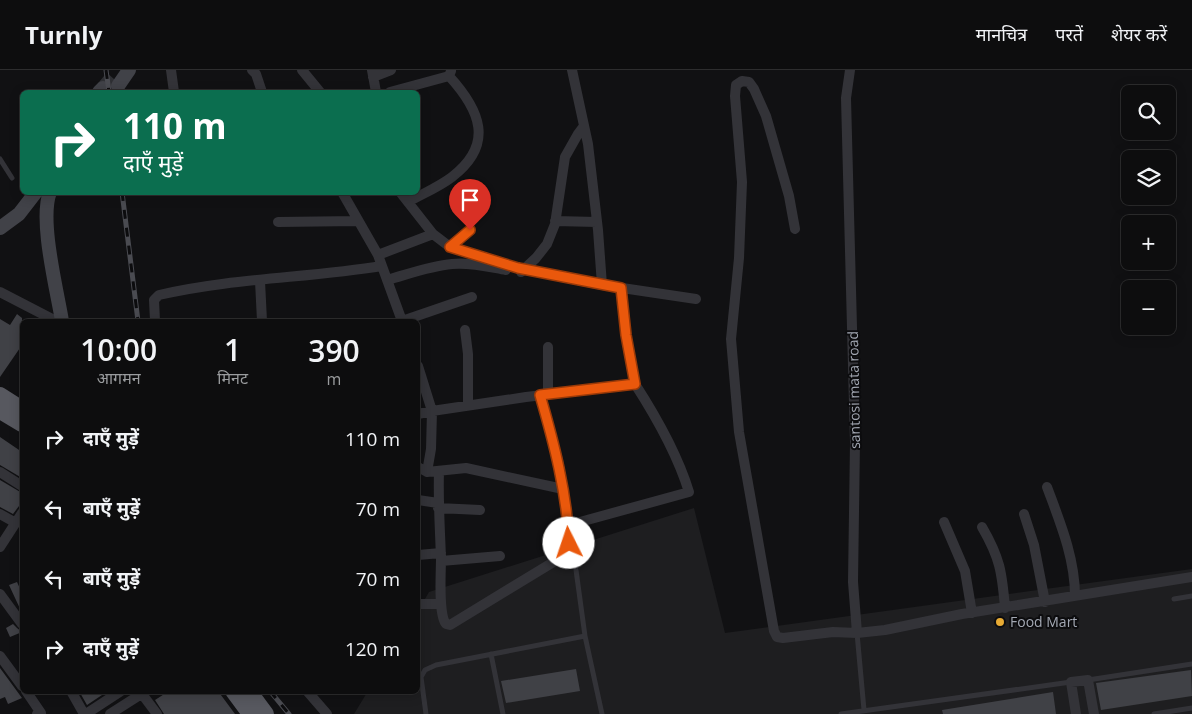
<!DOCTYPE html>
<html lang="hi">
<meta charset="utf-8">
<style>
:root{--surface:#0d0d0e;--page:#1b1b1c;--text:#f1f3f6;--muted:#9a9c9e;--line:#2d2d2e}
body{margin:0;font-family:"Open Sans","Noto Sans Devanagari",sans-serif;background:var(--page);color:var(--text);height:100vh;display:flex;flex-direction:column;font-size:19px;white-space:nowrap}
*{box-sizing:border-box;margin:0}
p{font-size:16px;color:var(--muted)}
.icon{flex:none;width:28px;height:28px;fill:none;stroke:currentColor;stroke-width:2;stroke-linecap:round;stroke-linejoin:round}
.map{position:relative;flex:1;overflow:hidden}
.sheet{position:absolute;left:20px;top:249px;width:400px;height:375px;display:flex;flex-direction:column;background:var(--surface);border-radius:8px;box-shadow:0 2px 12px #0003,0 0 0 1px var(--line)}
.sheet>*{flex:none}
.guide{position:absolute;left:20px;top:20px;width:400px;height:105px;border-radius:8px;box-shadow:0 2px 12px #0003,0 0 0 1px var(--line);background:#0b6e4f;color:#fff;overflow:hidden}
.tools{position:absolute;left:1121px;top:15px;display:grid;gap:10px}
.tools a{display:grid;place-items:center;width:55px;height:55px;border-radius:8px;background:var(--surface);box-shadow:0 2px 12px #0003,0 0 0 1px var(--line);font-size:25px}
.pin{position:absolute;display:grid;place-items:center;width:42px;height:42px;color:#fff;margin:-51px -21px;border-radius:50% 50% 50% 0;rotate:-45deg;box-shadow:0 0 5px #0007}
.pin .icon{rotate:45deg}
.me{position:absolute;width:55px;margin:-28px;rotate:356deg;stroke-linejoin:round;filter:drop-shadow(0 0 4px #0008)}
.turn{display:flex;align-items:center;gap:18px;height:105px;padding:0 20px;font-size:22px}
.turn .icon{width:65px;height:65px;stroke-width:2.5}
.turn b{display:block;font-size:35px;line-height:42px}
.eta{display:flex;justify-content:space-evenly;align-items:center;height:85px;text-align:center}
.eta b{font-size:30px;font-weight:600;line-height:35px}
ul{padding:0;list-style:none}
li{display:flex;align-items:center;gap:15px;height:70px;padding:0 20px}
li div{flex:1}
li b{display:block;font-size:19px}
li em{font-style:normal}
header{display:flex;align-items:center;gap:30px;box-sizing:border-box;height:70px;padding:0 25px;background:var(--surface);border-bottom:1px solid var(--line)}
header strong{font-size:24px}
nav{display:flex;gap:28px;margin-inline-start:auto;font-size:18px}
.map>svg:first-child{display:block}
</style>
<header>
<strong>Turnly</strong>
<nav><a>मानचित्र</a><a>परतें</a><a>शेयर करें</a></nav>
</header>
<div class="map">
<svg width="1192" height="644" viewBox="0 0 1192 644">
<rect width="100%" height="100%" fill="#111113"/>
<!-- built -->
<path fill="#1e1e20" d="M694,438L725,563L1192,499V644H354L368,621H418V541L429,522Z"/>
<!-- building -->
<path fill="#404146" d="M17,244L22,248V275L0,307V249L10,255Z
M0,367L22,382V408L0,395Z
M0,410L22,423V432L13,444L0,437Z
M17,512L22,523V543L9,515Z
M13,554L17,558L22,562L10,567L6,558Z
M0,598L22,628L8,634L5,627L0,629Z
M576,599L580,621L506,633L501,611Z
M1191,600L1192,626L1101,640L1096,613Z
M79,621H108L87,635Z
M169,621H218L235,644H164L155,630Z
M1053,622L1056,644H943L942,640Z"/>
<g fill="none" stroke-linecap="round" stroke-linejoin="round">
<!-- secondary-tunnel -->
<path stroke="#2e2f33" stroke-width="14" stroke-dasharray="14 7" stroke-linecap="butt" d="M103,18L115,4"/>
<!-- service -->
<path stroke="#333338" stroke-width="5" d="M0,89L12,108
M576,500L585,566L602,644
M1174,529L1192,526
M857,563L864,640
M491,584L503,644
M1088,610L1192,594
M426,644L421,607L425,600L436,595L585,566
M841,644L1071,612
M1154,644L1192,638"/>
<!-- minor -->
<path stroke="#333338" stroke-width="10" d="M171,0L174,22
M252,0L256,4L262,22
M302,0L320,22
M372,0L376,22
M572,0L588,74L598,160L602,215
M850,0L846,28L855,372L853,512L857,563
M373,7L391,0
M390,22L449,6L451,1
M342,122L378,185L402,251L472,227
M400,122L433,164L450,177L518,198L602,215L696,229
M408,132C422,124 439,117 452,107C495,74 480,40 449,6
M555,151L597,152
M278,152L358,151
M795,159L789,126L766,46L754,19L749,12L742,11L736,15L735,26L742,112L739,188L731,269L739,362L774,561L777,567L783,568L833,562L857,563L885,560L962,544L1192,507
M450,177L470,160
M378,185L433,164
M521,202L536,188L547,174L555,154L565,87L578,64L584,56
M387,210C409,204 430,196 452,194C470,192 489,197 506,200
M260,211L262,251
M0,222L56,251
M155,251L154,230L159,225C232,208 308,208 382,196
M465,260L468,284V335
M418,296L432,341L526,327L635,314L626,265L621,219
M548,324V277
M540,325L558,390L569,455L689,422C678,386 655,345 635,314
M418,344L432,341L431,379L427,402
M418,397L427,402L466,398L563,419
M0,402L22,416
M439,402C438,431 440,459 441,488C441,502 438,544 446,554L450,555L565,485L569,480V455
M1047,417C1060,452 1075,488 1075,526
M418,430L438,433
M438,438L480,440
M0,444L16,453
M1024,444L1034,475L1045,532
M944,452L965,501L972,543
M982,457C1000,488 1002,502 1005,538
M0,477L22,443
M418,485L441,483
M441,491L500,486
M0,524L22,554
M418,534H441
M0,586L22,616
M26,621L41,643L37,644
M71,621L84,644
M307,621L327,644
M142,624L157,644
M86,644L121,621
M110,644L146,621
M1076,644L1071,612L1088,610L1094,644"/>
<!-- secondary -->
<path stroke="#414248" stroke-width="14" d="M118,16L129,0
M99,22L103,18
M50,122C39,150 57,220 62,251
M0,158L19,144L36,122"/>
<!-- trunk -->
<path stroke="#57585f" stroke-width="16" d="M0,325L22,339
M0,341L22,354
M233,621L250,644
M249,621L266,644"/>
<!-- rail casing -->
<g stroke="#4a4b51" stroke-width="5">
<path id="rail" d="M106,0L109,22
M122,122L138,251
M270,621L289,644"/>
</g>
<!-- rail -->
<use href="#rail" stroke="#0c0c0e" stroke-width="3" stroke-dasharray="9" stroke-linecap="butt"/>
</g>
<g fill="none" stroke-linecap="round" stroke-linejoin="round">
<!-- route casing -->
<g stroke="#983908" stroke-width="12">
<path id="route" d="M470,160L450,177L518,198L621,218L626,265L635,314L540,325C554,373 567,423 569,473"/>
</g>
<!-- route -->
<use href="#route" stroke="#ea580c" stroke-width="9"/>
</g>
<!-- markers -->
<circle fill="#e8ab34" stroke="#0c0c0e" stroke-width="2" cx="1000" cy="552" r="5"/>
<g text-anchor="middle" stroke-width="4" stroke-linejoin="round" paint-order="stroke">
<!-- street labels -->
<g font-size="14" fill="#a3a8b3" stroke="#0c0c0e">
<text transform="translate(854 320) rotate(-91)" y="5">santosi mata road</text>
</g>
<!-- poi labels -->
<g font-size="14" fill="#a3a8b3" stroke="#0c0c0e" text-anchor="start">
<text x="1010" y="557">Food Mart</text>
</g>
</g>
</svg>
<div class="tools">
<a><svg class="icon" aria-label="search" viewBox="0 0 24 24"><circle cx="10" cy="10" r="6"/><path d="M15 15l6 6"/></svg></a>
<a><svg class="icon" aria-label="layers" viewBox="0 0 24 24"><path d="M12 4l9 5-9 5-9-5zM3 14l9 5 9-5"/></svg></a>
<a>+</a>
<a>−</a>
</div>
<div class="pin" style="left:470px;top:160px;background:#d93025"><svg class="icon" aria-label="arrive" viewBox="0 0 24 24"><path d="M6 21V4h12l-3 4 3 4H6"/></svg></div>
<svg class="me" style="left:569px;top:473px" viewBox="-20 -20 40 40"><circle r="19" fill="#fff"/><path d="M0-13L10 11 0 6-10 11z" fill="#ea580c"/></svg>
<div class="guide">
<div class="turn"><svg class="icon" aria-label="right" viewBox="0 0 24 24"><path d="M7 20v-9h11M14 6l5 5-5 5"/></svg><div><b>110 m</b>दाएँ मुड़ें</div></div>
</div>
<section class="sheet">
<div class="eta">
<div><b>10:00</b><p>आगमन</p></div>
<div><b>1</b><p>मिनट</p></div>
<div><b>390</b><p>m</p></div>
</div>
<ul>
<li><svg class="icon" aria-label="right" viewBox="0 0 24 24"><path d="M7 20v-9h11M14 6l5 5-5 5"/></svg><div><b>दाएँ मुड़ें</b></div><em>110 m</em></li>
<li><svg class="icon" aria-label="left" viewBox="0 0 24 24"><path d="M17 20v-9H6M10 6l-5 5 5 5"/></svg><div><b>बाएँ मुड़ें</b></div><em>70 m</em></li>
<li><svg class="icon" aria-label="left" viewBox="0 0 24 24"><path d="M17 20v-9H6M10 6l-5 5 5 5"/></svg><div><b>बाएँ मुड़ें</b></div><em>70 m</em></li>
<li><svg class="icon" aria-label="right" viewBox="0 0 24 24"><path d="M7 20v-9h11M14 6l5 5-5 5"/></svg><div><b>दाएँ मुड़ें</b></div><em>120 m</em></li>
</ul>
</section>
</div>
